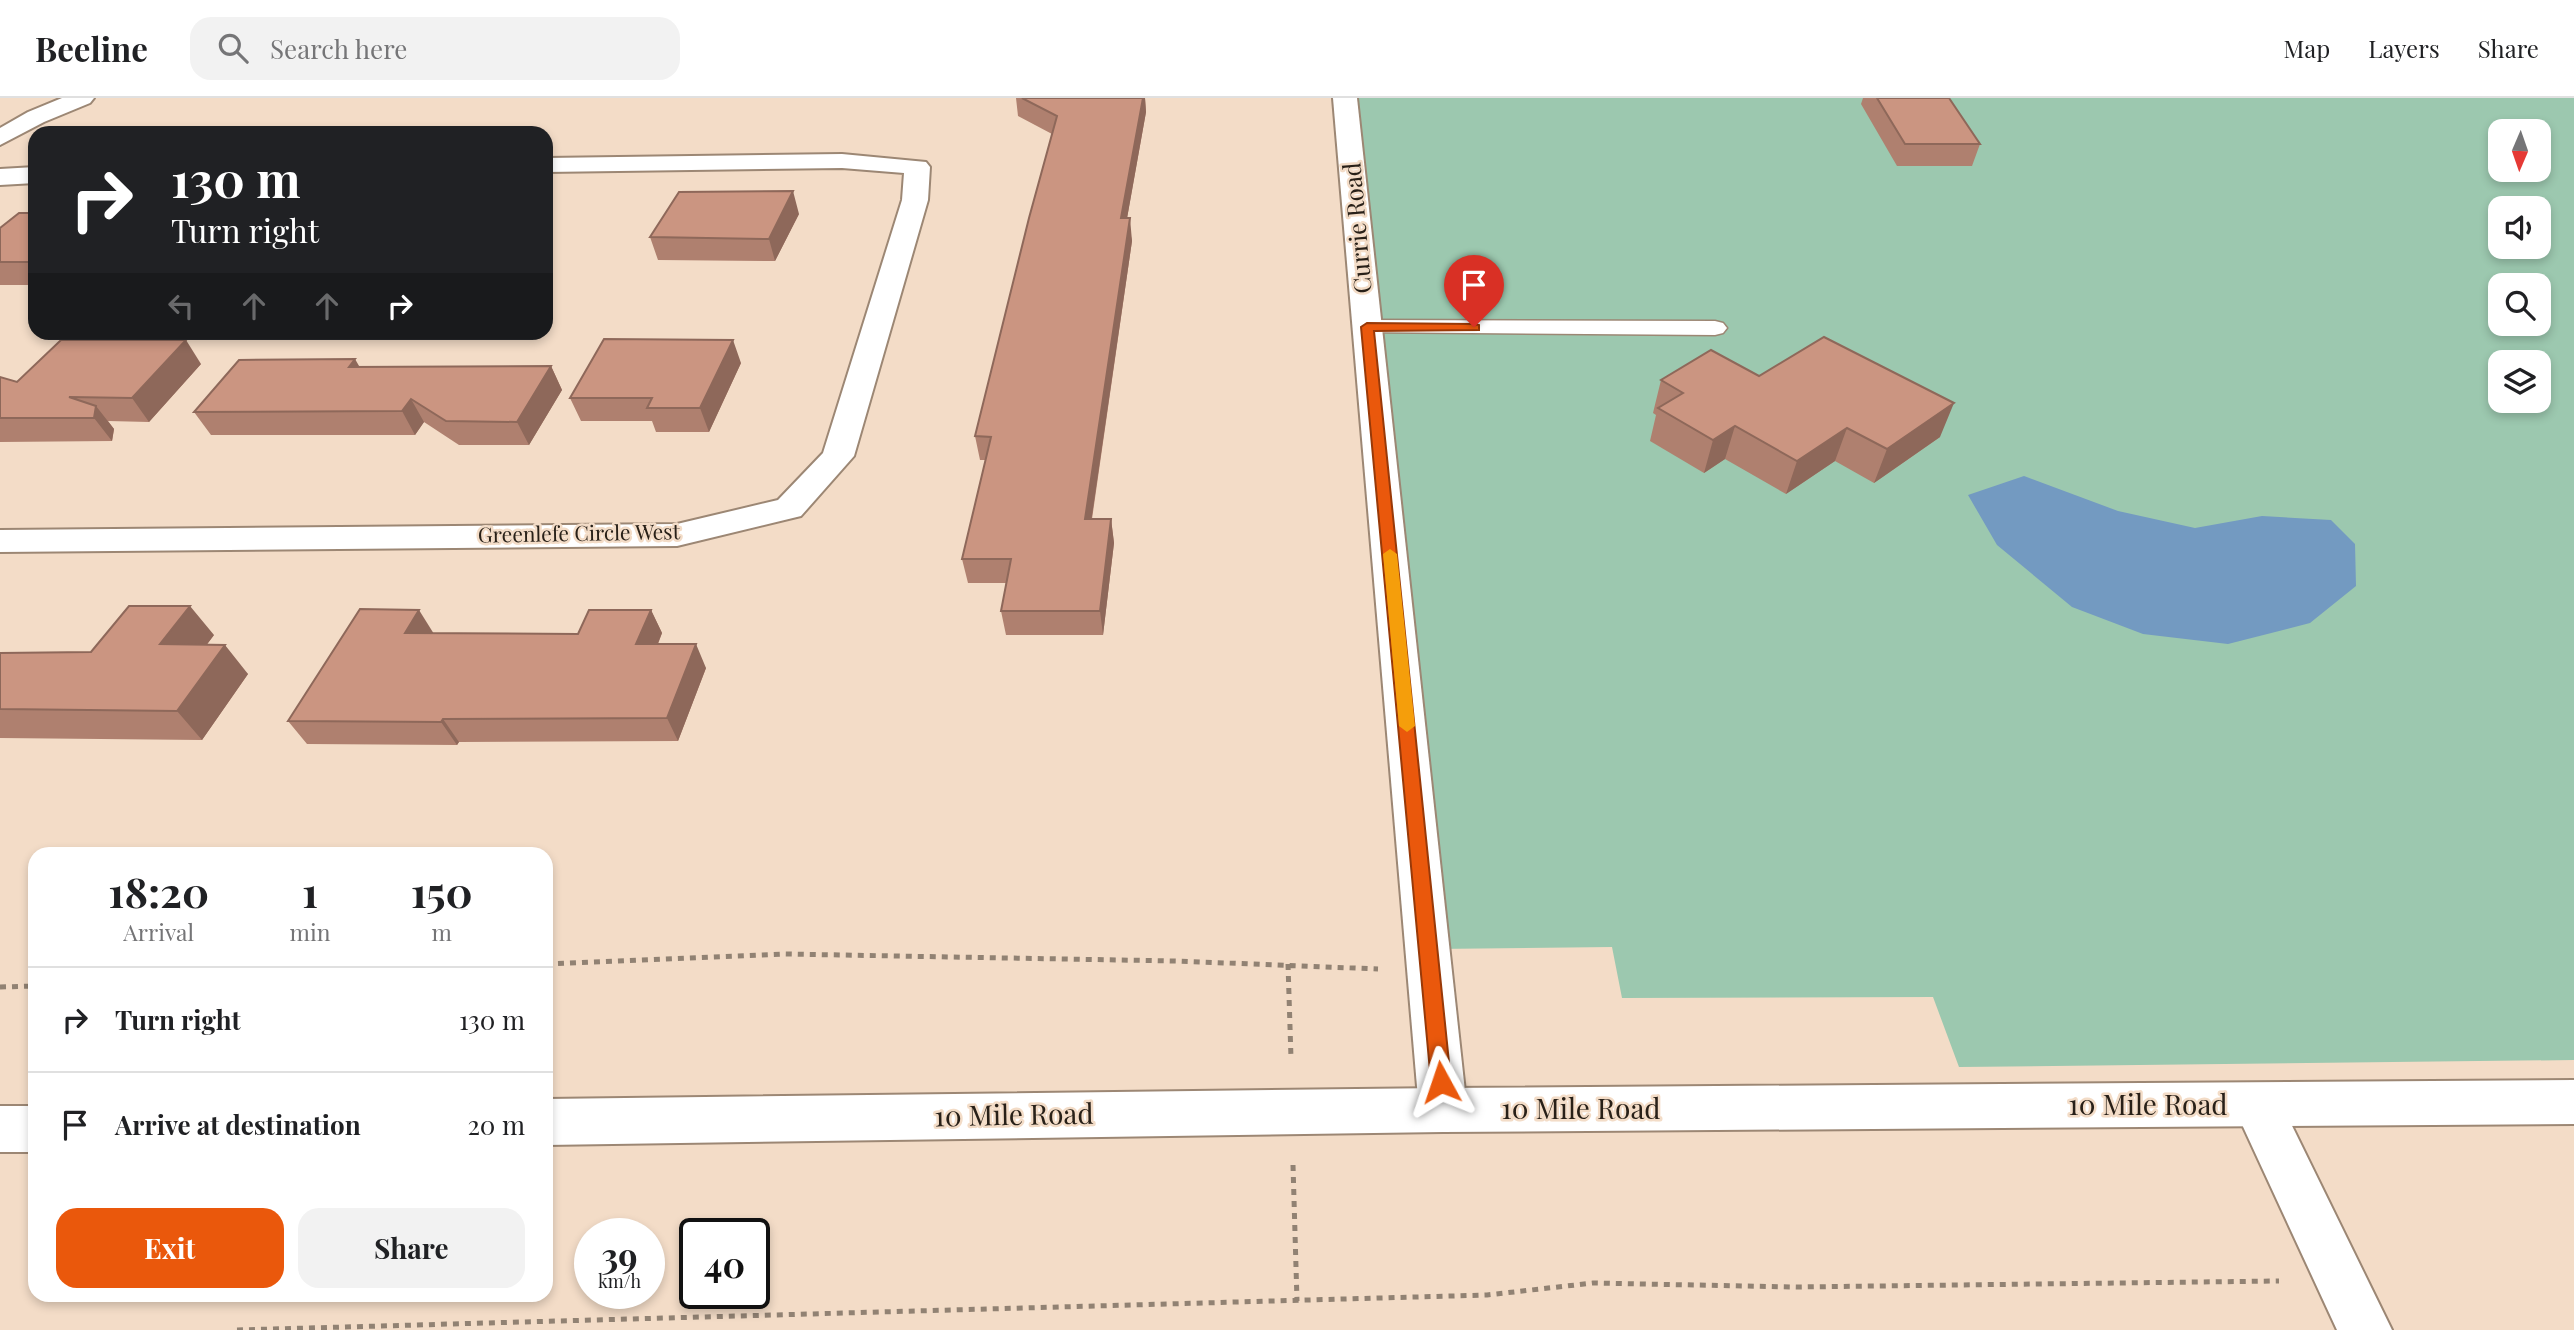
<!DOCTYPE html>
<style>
:root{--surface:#fff;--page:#f2f2f2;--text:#202124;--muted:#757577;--line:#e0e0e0;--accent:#ea580c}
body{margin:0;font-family:"Playfair Display",serif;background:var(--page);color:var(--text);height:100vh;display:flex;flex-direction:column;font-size:26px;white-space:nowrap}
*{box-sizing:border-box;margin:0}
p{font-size:23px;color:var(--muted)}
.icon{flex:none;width:38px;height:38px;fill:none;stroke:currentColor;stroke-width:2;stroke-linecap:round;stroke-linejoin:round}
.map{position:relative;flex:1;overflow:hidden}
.panel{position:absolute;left:28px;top:749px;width:525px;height:455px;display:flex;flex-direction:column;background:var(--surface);border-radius:21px;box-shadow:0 4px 10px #0003}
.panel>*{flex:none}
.banner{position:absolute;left:28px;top:28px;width:525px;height:214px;border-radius:21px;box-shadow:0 4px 10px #0003;background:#202124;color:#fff;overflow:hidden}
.needle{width:46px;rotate:182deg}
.buttons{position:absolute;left:2488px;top:21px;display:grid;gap:14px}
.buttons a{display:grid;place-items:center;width:63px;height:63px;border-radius:14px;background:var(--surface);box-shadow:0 4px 10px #0003;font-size:35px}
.speed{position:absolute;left:574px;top:1120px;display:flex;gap:14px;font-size:35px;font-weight:700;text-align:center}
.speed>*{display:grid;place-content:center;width:91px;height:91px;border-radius:50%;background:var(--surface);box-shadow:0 4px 10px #0003;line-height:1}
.speed small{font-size:18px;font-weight:400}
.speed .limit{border:4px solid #111;border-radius:10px;background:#fff;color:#111}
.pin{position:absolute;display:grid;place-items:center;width:60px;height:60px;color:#fff;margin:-72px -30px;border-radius:50% 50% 50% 0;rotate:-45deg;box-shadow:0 0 7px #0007}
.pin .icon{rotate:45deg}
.me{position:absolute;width:77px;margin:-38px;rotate:355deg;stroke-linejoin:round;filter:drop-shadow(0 0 5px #0008)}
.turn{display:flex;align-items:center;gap:24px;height:147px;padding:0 28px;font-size:32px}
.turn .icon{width:91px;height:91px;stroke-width:2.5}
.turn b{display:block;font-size:49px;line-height:60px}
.lanes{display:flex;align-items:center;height:66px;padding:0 28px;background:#0003;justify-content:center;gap:35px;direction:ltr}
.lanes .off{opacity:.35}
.eta{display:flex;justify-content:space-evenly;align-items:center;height:119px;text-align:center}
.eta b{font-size:42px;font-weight:700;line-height:49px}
.primary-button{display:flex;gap:14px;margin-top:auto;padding:14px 28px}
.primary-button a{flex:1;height:80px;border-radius:21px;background:var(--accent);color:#fff;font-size:28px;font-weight:700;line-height:80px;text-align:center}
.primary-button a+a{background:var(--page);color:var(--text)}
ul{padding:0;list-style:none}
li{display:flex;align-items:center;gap:21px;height:105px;padding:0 28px;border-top:2px solid var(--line)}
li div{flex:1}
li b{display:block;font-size:26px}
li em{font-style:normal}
header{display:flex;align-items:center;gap:42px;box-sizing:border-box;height:98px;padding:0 35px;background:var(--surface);border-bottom:2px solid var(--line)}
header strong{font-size:33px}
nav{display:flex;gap:38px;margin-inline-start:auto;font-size:24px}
.search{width:490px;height:63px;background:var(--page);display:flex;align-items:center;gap:18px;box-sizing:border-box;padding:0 24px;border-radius:21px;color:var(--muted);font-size:26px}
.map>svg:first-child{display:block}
</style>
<header>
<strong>Beeline</strong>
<div class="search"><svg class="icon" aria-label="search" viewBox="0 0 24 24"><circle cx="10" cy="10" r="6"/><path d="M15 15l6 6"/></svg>Search here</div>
<nav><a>Map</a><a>Layers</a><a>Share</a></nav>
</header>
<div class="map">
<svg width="2574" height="1232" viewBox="0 0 2574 1232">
<rect width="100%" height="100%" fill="#f3dcc7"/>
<!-- green -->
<path fill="#9cc8af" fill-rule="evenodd" d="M1350,0H2574V962L1959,969L1933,899L1622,900L1612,849L1435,851ZM2501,33H2539V72H2501ZM2501,110H2539V149H2501ZM2501,187H2539V226H2501ZM2501,264H2539V303H2501Z"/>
<!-- water -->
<path fill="#739ac1" d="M2024,378L2118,413L2195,430L2262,418L2331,422L2355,446L2356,488L2310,525L2228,546L2143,536L2072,509L1997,447L1968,397Z"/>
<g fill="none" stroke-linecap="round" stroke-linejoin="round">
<!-- service casing -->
<g stroke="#9c8774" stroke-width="3">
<path id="service" d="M1367,222L1715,223L1723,225L1727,230L1723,235L1715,237L1359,234L1355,229L1359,224Z"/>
</g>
<!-- minor casing -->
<g stroke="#9c8774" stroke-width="4">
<path id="minor" d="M62,0H94L90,5L44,24L0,47V30L28,14Z
M842,56L926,64L930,69L928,102L854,358L801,418L677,448L0,454V432L677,426L778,402L823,355L902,102L904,75L842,70L546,74V60Z
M35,69V85L0,87V71Z
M2257,985L2274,991L2392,1232H2337L2233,1007L2240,991Z"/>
</g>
<!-- tertiary casing -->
<g stroke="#9c8774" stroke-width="4">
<path id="tertiary" d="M1333,0H1357L1467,1012L1460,1028L1443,1034L1426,1028L1419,1012Z"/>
</g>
<!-- secondary casing -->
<g stroke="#9c8774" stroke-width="4">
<path id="secondary" d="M2574,982V1026L1443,1034L546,1047V1001L1443,990Z
M0,1008H35V1054H0Z"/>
</g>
<!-- path -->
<path stroke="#918273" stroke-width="5" stroke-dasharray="6 6" stroke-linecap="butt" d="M546,866L785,856L1176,863L1378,871
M1288,866L1291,960
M0,889L35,888
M1293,1067L1297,1203
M237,1232L1487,1197L1593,1185L1796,1189L2279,1183"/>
<!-- service -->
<use href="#service" fill="#fff" fill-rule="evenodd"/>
<!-- minor -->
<use href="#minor" fill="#fff" fill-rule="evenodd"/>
<!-- tertiary -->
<use href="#tertiary" fill="#fff" fill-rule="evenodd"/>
<!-- secondary -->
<use href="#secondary" fill="#fff" fill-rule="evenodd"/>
</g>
<!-- wall -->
<path fill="#af806f" d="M1016,0H1145L1146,14L1127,120L1132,143L1092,421H1111L1114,445L1103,537H1006L1001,513L1006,485H968L962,461L986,362H980L975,338L1052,36L1018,18Z
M1863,0H1949L1980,46L1972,68H1897L1861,6Z
M35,115V187H0V130Z
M799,116L775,163L658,162L650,139Z
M741,265L709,334H656L652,323H581L570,300Z
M201,266L149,324L108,323L114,331L112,343L0,344V279L17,284Z
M551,268L562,292L529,347H459L424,324L415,337H211L194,314L360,269Z
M1759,278L1940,339L1874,385L1835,363L1786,396L1725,361L1704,375L1650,343L1656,317L1653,315L1661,282Z
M651,512L662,535L658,546L706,570L678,643L459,644L457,647L307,646L288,623L434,535L578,536Z
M214,537L207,546L248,576L202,642L0,640V555L91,554Z"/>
<!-- shaded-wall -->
<path fill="#8e685a" d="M1143,0H1145L1146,14L1123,143L1121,120Z
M793,93L799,116L775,163L769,141Z
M1130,120L1132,143L1088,445L1085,421Z
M186,242L201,266L149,324L132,300Z
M733,242L741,265L709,334L700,310Z
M355,261L369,285L349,269Z
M551,268L562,292L529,347L517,324Z
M411,301L424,324L415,337L402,313Z
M1954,305L1940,339L1874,385L1887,351Z
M96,308L114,331L112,343L94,320Z
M1735,328L1725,361L1704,375L1713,342Z
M1847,330L1835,363L1786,396L1797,363Z
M1111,421L1114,445L1103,537L1100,513Z
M190,508L214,537L185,576L160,546Z
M419,512L434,536L405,535Z
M651,512L662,535L648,570L636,546Z
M696,546L706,570L678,643L667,620Z
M225,547L248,576L202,642L177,613Z
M443,621L459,644L457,647L441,624Z"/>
<!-- building -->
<path fill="#cb9581" stroke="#8e685a" stroke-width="2" d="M1022,0H1143L1121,120H1130L1085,421H1111L1100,513H1001L1011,461H962L991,339L975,338L1029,120L1057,18Z
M1877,0H1949L1980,46H1905Z
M793,93L769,141L650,139L679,94Z
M19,115H35V161L32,164H0V130Z
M1824,239L1954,305L1887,351L1847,330L1797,363L1735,328L1713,342L1658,310L1683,295L1661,282L1711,252L1759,278Z
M604,241L733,242L700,310H647L652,300H570Z
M61,242H186L132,300L69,299L96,308L94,320H0V279L17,284Z
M355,261L349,269L551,268L517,324L446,323L411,301L402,313L194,314L239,262Z
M129,508H190L160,546L225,547L177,613L0,611V555L91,554Z
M360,511L419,512L405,535L578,536L589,512H651L636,546H696L667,620L443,621L441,624L288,623Z"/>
<!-- route -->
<path fill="#ea580c" stroke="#983908" stroke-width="2" d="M1474,226L1479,227V232L1374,233L1451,984L1448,991L1441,993L1434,991L1431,984L1361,229L1367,225Z"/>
<!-- slow -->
<path fill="#f59e0b" d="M1390,451L1397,456L1415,628L1407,634L1399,628L1383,456Z"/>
<g text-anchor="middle" stroke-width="5" stroke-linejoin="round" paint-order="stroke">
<!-- far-street labels -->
<g font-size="21" fill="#282018" stroke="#f3dcc7">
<text transform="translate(579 436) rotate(-1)" y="7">Greenlefe Circle West</text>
</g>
<!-- street labels -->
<g font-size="24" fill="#282018" stroke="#f3dcc7">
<text transform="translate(1358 130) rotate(-95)" y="8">Currie Road</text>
</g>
<!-- near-street labels -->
<g font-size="28" fill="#282018" stroke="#f3dcc7">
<text x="2148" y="1017">10 Mile Road</text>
<text x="1581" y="1021">10 Mile Road</text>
<text transform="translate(1014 1017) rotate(-1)" y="10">10 Mile Road</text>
</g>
</g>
</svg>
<div class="buttons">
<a><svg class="needle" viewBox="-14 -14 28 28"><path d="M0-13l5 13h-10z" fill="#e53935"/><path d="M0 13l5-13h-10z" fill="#757577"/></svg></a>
<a><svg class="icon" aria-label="sound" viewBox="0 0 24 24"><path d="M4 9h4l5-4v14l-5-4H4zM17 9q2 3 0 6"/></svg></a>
<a><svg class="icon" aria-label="search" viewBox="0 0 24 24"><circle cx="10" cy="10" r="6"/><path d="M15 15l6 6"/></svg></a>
<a><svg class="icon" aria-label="layers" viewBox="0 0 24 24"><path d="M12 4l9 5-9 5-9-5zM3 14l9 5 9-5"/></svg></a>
</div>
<div class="speed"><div>39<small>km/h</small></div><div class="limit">40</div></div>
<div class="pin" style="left:1474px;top:229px;background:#d93025"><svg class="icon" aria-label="arrive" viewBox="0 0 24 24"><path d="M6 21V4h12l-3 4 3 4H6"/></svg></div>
<svg class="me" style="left:1441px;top:984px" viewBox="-20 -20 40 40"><path d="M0-17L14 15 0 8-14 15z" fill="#ea580c" stroke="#fff" stroke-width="4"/></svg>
<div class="banner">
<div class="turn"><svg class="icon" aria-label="right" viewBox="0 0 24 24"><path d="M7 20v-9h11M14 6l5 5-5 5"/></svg><div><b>130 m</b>Turn right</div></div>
<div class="lanes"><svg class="icon off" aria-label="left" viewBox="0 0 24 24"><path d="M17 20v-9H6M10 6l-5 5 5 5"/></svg><svg class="icon off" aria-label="ahead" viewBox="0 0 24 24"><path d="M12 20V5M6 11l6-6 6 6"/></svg><svg class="icon off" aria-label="ahead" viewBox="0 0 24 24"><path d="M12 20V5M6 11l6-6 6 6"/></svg><svg class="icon" aria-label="right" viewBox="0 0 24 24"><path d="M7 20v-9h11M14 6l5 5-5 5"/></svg></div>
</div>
<section class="panel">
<div class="eta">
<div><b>18:20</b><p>Arrival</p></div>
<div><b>1</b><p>min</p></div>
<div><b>150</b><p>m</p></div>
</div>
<ul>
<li><svg class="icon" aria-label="right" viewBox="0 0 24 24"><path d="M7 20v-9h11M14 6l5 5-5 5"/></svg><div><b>Turn right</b></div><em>130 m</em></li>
<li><svg class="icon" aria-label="arrive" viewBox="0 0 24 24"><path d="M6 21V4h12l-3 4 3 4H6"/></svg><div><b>Arrive at destination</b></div><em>20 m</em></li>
</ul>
<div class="primary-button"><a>Exit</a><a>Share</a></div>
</section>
</div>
